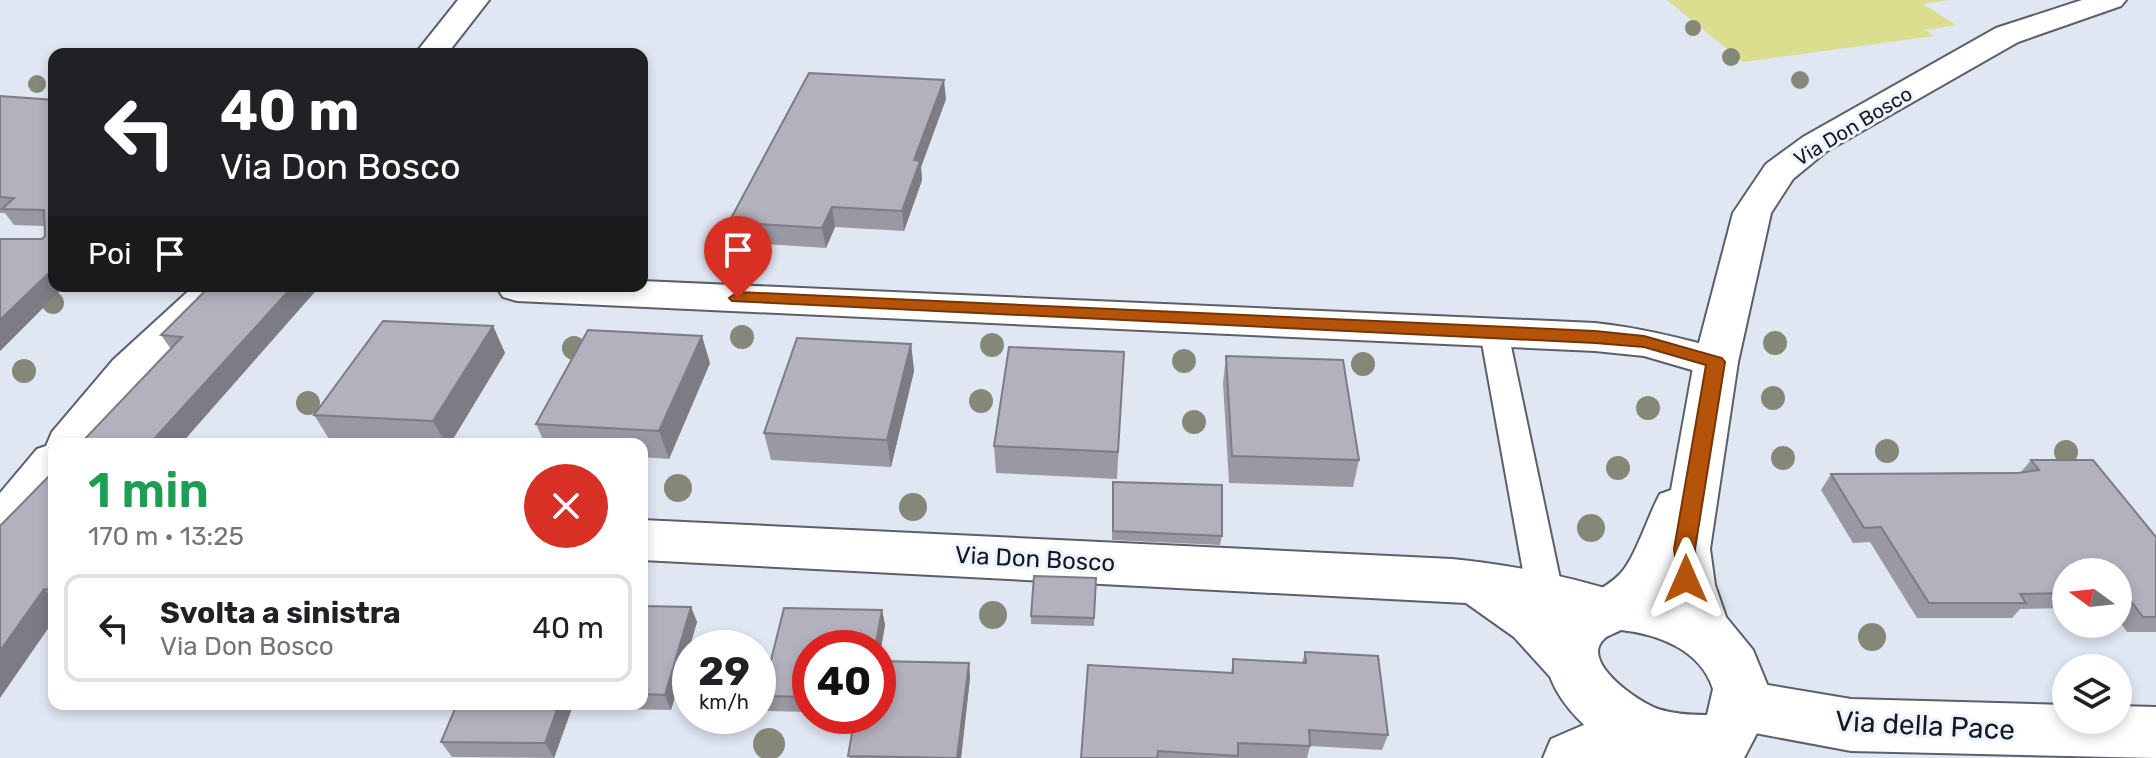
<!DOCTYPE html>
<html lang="it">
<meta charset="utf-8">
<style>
:root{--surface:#fff;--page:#f2f2f2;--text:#202124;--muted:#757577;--line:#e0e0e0}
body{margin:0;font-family:Rubik,sans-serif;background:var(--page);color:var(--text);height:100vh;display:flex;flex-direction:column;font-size:30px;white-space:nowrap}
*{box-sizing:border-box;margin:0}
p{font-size:26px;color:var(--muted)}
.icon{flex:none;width:44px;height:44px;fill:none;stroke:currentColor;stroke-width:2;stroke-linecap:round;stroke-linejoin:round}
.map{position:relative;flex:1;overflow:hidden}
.panel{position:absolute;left:48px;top:438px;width:600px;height:272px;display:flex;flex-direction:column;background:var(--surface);border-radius:16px;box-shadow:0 4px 12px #0003}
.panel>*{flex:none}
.banner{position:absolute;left:48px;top:48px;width:600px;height:244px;border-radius:16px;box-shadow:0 4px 12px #0003;background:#202124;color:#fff;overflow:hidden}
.needle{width:52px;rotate:285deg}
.fabs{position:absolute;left:2052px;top:558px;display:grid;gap:16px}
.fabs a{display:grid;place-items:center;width:80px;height:80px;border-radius:50%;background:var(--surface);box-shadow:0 4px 12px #0003;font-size:40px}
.speed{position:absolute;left:672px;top:630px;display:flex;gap:16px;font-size:40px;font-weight:700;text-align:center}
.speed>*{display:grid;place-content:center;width:104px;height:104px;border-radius:50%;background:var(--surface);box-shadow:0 4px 12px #0003;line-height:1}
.speed small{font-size:20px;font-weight:400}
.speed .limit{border:12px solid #d22;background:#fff;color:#111}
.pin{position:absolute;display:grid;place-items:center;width:68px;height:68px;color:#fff;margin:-82px -34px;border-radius:50% 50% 50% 0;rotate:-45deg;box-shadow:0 0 8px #0007}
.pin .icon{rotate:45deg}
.me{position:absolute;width:88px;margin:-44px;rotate:0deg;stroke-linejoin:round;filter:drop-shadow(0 0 6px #0008)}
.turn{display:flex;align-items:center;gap:28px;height:168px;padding:0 40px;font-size:36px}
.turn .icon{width:104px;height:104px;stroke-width:2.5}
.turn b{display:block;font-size:56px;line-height:68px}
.then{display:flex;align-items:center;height:76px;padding:0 40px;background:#0003;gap:16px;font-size:30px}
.round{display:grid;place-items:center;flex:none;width:84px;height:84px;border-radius:42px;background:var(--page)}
.summary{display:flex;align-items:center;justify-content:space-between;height:136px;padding:0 40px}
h1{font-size:48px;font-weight:600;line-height:60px;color:#1e9e55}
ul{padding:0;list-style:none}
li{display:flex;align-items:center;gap:24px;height:108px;margin:0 16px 12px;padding:0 24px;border:4px solid var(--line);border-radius:16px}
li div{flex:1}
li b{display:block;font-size:30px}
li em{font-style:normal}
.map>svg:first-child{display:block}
</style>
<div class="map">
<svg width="2156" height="758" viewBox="0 0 2156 758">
<rect width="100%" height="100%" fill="#e0e6f2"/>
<!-- green -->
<path fill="#dbde8e" d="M1667,0H1950L1923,4L1956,25L1925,30L1934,36L1743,62Z"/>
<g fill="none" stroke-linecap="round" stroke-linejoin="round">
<!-- service casing -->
<g stroke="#5a5f68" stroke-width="4">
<path id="service" d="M1494,322L1504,325L1508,332L1563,593L1558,603L1545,608L1532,603L1527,593L1480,332L1484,325Z"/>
</g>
<!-- minor casing -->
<g stroke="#5a5f68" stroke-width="4">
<path id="minor" d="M458,0H489L447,54H415Z
M642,281L1595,323C1642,328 1686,339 1731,352L1738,362L1731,372L1716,377L1644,356L1595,351L517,301L503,297L497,288L642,286Z
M194,286H238L143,382L94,444H54V495L18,542L0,547V493L37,449L46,446L52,432L113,360Z
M642,520L1452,559C1512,565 1569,576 1627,595L1634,611L1627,627L1608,633L1568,620L1591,646L1599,663L1591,680L1572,687L1553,680L1514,637L1466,603L642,560Z
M1744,681L1851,699L2066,705V720H2118V706L2156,707V758L1851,751L1744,731L1724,724L1716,706L1724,688Z
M1637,713L1657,720L1666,739L1657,758H1543L1551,739L1595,720Z"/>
</g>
<!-- tertiary casing -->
<g stroke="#5a5f68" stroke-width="4">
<path id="tertiary" d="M2082,0H2126L2121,6L2018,42L1827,151L1793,179L1771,213L1738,362L1710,549L1715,585L1726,617L1753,650L1769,689L1767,714L1744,758C1713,758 1677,758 1647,758C1596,750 1523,680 1553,627C1570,599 1596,597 1619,575C1635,560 1648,515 1660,494L1671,490L1694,362L1733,213L1766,164L1803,137L1996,28ZM1621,630C1658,634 1701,650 1713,689L1707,715C1690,715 1674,714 1658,709C1640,703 1579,662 1604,639C1608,635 1616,633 1621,630Z"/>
</g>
<!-- service -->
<use href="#service" fill="#fff" fill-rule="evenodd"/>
<!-- minor -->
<use href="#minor" fill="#fff" fill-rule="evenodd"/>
<!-- tertiary -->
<use href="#tertiary" fill="#fff" fill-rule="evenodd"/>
</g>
<!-- trees -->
<g fill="#858778">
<circle cx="1693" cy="28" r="8"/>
<circle cx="1731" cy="57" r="9"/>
<circle cx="1800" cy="80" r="9"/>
<circle cx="37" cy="84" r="9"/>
<circle cx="53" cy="303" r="11"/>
<circle cx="742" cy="337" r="12"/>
<circle cx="1775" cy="343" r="12"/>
<circle cx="992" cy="345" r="12"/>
<circle cx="574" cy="348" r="12"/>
<circle cx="1184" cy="361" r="12"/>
<circle cx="1363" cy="364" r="12"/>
<circle cx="24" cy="371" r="12"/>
<circle cx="1773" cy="398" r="12"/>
<circle cx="981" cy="401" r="12"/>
<circle cx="308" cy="403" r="12"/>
<circle cx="1648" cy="408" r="12"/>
<circle cx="1194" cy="422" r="12"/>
<circle cx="1887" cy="451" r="12"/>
<circle cx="2066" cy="452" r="12"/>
<circle cx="1783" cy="458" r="12"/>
<circle cx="1618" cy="468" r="12"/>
<circle cx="678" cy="488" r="14"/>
<circle cx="913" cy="507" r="14"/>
<circle cx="1591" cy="528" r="14"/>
<circle cx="993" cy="615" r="14"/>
<circle cx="1872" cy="637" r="14"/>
<circle cx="769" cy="744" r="16"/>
</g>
<!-- wall -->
<path fill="#9998a3" d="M0,96L54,100V286H65L0,351V239H42L45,236L44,226L14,225L5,213H0Z
M946,99L921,167L922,180L904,231L835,227L826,248L734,242L729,222Z
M320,286L182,442L187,444H80L171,349L161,335Z
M493,326L505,353L450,444H373L331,442L314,415Z
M911,344L914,371L891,467L771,460L764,433Z
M1124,352L1117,479L996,473L994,446Z
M1226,356L1359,460L1353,487L1229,483L1223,383Z
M710,363L669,459L642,457V444H545L536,424Z
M2031,460L2156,537V632H2127L2118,619V572H2066V608L2020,609L2012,618H1917L1870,542L1853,543L1821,490L1831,474L2021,472Z
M54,471V620L2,525Z
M1113,482L1222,536L1220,545L1112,540Z
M1096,578L1094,626L1031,624V616Z
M642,606L691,607L697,622L671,710L572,708L554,758L452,757L441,742L457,704H642Z
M784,608L882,610L885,625L879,661L969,663L970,678L961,758H849L855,716H878V648H810V712L767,711L762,696Z
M1305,652L1388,735L1382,750L1310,746L1307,758H1081L1231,673L1233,659L1302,663Z"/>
<!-- shaded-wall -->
<path fill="#7d7c84" d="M944,80L946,99L921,167L922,180L904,231L902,211L914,160Z
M832,207L835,227L826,248L822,228Z
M54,268V286H65L0,351V320Z
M293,286H320L181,444L154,439Z
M493,326L505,353L450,444H446L433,421Z
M702,336L710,363L669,459L659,431Z
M911,344L914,371L891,467L887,440Z
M44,589L54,600V620L0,698V651Z
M691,607L697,622L671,710L665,695Z
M882,610L885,625L878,665V648H875Z
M969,663L970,678L961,758H957Z
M559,704H570L572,708L554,758L545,743Z"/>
<!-- building -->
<path fill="#b2b1bd" stroke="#7d7c84" stroke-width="2" d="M809,73L944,80L914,160L920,161L902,211L832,207L822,228L729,222Z
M0,96L54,100V268L0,320V239H42L45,236L44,210L2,209L14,198L0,197Z
M210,286H293L154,439L185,442L184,444H80L182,337L161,335Z
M383,321L493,326L433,421L314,415Z
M588,330L702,336L659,431L536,424Z
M797,338L911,344L887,440L764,433Z
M1009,347L1124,352L1118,452L994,446Z
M1226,356L1343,360L1359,460L1232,456Z
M2031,460H2093L2156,537V617H2143L2124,592H2118V572H2066V593L2020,594L2026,603H1929L1881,527L1864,528L1831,474L2018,473L2039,470Z
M54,471V590L44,589L0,651V526Z
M1113,482L1222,485V536L1113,531Z
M1034,576L1096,578L1094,618L1031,616Z
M642,606L691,607L665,695L642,694Z
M784,608L882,610L875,648H810V697L762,696Z
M1305,652L1378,656L1388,735L1309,730L1310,746L1238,743V756L1158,751L1157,758H1081L1088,665L1233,673V659L1306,663Z
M878,661L969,663L957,758L848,756L855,716H878Z
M457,704H559L545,743L441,742Z"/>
<!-- route -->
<path fill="#b45309" stroke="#753606" stroke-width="2" d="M738,292L1595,331L1644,336L1722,358L1725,362L1695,549L1697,579L1686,588L1679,586L1674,549L1706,365L1644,347L1595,343L732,301L729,298Z"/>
<g text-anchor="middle" stroke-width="6" stroke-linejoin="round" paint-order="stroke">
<!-- far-street labels -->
<g font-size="20" fill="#16181c" stroke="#eef4ff">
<text transform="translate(1853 126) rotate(-31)" y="7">Via Don Bosco</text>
</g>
<!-- street labels -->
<g font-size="24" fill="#16181c" stroke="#eef4ff">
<text transform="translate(1035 559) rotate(3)" y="8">Via Don Bosco</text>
</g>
<!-- near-street labels -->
<g font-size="28" fill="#16181c" stroke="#eef4ff">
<text transform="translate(1925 725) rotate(3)" y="10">Via della Pace</text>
</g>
</g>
</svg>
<div class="fabs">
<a><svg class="needle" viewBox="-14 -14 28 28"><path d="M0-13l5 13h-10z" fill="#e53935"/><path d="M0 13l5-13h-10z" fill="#757577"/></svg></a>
<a><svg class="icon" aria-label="layers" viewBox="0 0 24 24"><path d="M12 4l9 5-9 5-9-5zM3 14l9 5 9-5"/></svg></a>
</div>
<div class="speed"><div>29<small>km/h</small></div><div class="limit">40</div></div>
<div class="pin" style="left:738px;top:298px;background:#d93025"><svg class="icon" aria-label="arrive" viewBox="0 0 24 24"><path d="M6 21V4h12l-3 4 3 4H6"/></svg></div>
<svg class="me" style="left:1686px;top:579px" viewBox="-20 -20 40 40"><path d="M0-17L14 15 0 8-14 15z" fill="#b45309" stroke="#fff" stroke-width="4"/></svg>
<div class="banner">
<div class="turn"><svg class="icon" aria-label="left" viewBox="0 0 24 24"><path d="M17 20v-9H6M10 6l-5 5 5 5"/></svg><div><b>40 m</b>Via Don Bosco</div></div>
<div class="then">Poi<svg class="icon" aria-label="arrive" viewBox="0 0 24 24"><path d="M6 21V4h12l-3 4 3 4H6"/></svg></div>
</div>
<section class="panel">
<div class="summary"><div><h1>1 min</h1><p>170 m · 13:25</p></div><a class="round" style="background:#d93025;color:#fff"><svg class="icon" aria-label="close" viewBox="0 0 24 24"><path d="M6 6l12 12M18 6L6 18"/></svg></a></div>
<ul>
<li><svg class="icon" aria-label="left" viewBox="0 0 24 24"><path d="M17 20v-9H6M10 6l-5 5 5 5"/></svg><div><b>Svolta a sinistra</b><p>Via Don Bosco</p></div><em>40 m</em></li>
</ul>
</section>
</div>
